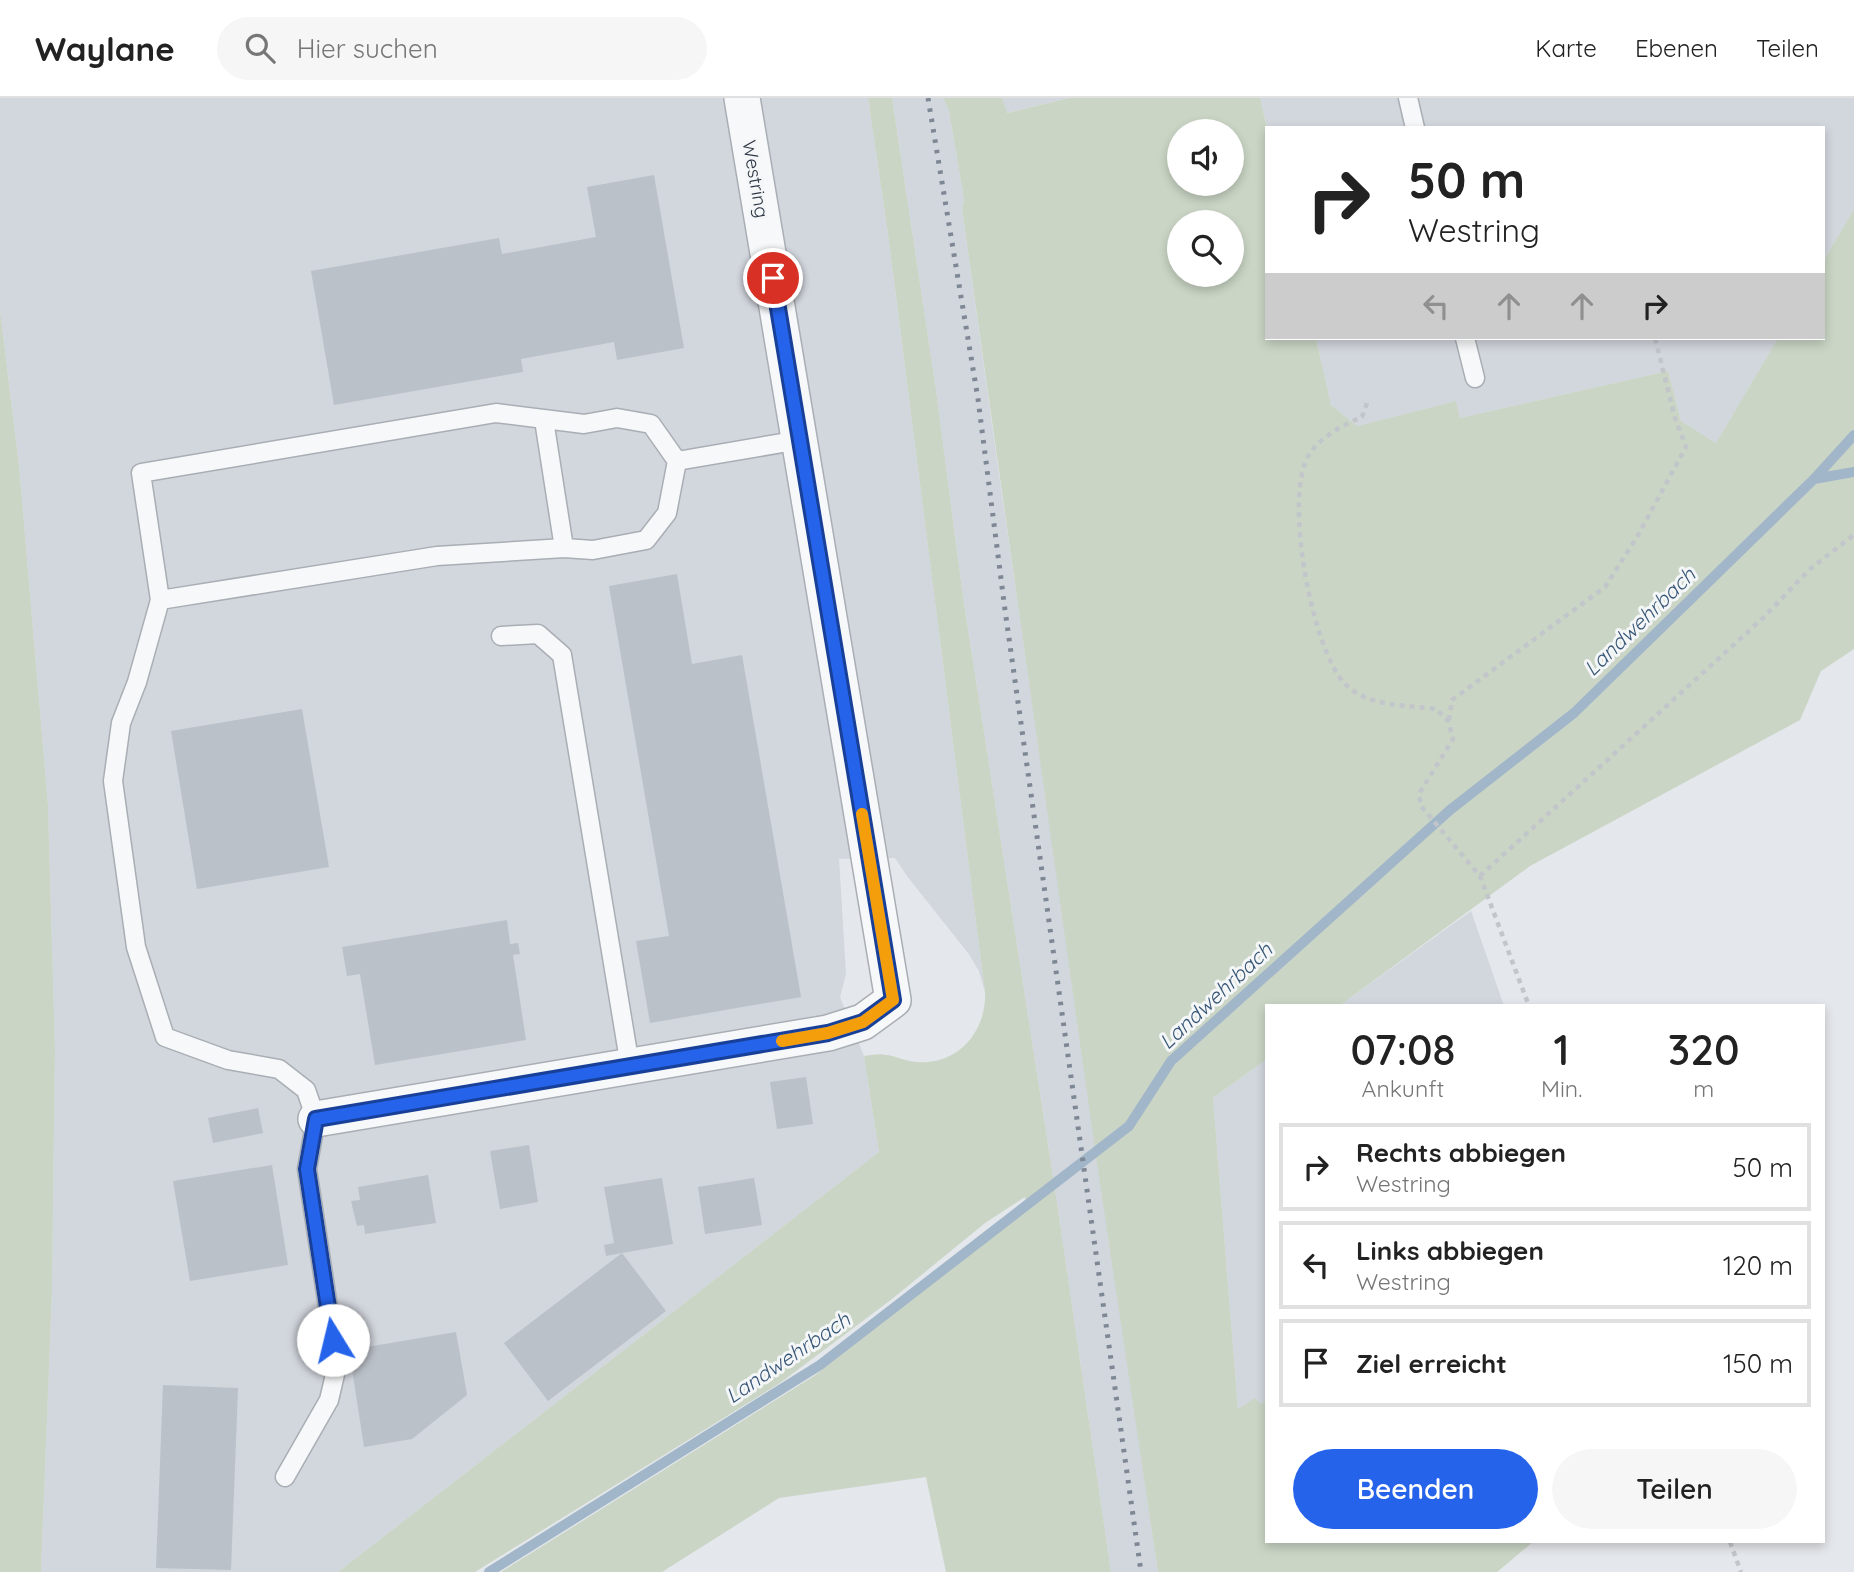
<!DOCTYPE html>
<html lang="de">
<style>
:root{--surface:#fff;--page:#f6f6f6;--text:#222;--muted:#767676;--line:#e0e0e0;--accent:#2563eb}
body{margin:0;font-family:Quicksand,sans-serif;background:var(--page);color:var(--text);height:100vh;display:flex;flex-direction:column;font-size:26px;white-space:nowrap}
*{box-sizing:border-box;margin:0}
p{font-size:23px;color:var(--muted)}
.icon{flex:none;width:38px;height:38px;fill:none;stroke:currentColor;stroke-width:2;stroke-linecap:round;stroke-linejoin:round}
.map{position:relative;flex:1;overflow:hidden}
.details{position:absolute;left:1265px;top:906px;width:560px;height:539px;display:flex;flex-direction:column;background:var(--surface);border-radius:0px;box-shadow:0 4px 10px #0003}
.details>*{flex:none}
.guide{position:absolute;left:1265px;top:28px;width:560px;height:214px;border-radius:0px;box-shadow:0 4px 10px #0003;background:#fff;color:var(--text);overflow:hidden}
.fabs{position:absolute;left:1167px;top:21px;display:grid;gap:14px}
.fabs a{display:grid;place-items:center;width:77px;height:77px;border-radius:50%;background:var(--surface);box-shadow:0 4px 10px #0003;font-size:35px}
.pin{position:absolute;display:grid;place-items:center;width:60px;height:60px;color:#fff;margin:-30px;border:4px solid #fff;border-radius:50%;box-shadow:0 2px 7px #0007}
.me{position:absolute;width:77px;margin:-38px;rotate:351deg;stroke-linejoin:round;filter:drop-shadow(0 0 5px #0008)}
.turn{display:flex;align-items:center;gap:24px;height:147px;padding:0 28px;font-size:32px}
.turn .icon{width:91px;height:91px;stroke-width:2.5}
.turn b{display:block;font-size:49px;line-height:60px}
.lanes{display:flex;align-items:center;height:66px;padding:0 28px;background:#0003;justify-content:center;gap:35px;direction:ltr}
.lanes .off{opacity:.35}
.eta{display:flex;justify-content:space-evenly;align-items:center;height:119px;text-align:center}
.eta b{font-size:42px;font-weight:600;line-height:49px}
.action{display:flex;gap:14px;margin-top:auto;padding:14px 28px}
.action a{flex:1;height:80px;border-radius:42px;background:var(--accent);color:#fff;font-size:28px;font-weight:600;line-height:80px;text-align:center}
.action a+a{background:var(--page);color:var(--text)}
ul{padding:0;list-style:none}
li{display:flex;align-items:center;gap:21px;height:88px;margin:0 14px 10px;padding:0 14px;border:4px solid var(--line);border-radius:0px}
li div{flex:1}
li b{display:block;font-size:26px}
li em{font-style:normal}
header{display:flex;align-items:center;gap:42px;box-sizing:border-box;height:98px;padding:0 35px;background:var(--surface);border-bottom:2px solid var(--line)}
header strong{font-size:33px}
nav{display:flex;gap:38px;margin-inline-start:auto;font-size:24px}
.search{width:490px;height:63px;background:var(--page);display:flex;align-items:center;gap:18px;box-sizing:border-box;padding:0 24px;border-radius:38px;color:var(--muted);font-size:26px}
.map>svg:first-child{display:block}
</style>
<header>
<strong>Waylane</strong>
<div class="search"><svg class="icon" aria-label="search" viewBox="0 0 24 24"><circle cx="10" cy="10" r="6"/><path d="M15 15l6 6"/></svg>Hier suchen</div>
<nav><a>Karte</a><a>Ebenen</a><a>Teilen</a></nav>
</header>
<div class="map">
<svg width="1854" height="1474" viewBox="0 0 1854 1474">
<rect width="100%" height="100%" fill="#e4e7eb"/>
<!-- built -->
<path fill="#d2d6dd" d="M0,0H868L888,136L985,894L979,873L968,855L907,778L895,760L839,761L846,876L840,899L864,958L879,1054L338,1474H41L52,1193L55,950L48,707L19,367L0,212Z
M892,0H943L949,13L964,101L962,111L995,348L1158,1474H1111L1056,1098L963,499L936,292Z
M1002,0H1069L1006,15Z
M1260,0H1854V111L1824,162V30H1267Z
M1316,240H1778L1716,345L1681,323L1668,273L1460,320L1456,303L1357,328L1331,307Z
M1471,813L1504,908H1339Z
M1267,961V1302L1261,1306L1238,1312L1213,1000Z"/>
<!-- green -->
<path fill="#cad5c5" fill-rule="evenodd" d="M868,0H892L936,292L963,499L1056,1098L1111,1474H946L926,1379L779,1400L662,1474H501L814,1278L1027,1111L1025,1099L985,1125L892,1201L780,1285L475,1474H338L879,1054L864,958C871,957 879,955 886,957C897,958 907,964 918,964C958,967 987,933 985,894L888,136Z
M943,0H1002L1007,15L1069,0H1260L1267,30V240H1316L1331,307L1357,328L1456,303L1460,320L1668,273L1681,323L1716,345L1778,240H1824V162L1854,111V551L1821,573L1800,622L1530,768L1339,908H1267V961L1213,1000L1238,1311L1255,1300L1261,1306L1267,1302V1444H1533L1497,1474H1158L1097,1065L962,111L964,101L949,13ZM1232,33V86H1180V33ZM1180,124H1232V177H1180Z
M0,212L19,367L48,707L55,950L52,1193L41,1474H0Z"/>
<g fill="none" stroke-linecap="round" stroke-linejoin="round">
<!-- stream -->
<path stroke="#a1b6c9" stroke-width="10" d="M1814,381L1854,374
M489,1474L820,1267L1129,1028L1171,963L1450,712L1574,615L1814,381L1854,337"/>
</g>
<!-- building -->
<path fill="#bbc1c8" d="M654,77L684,250L617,262L614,244L521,261L523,274L334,307L311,173L499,140L502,156L596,139L587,89Z
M677,476L692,566L742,557L801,899L650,925L636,843L669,838L609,488Z
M302,611L329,769L197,791L171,633Z
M507,822L510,846L518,845L520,856L513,857L526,942L375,967L360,876L347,878L342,849Z
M806,979L813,1026L777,1031L770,984Z
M258,1010L263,1035L213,1045L208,1020Z
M529,1047L538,1104L500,1111L490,1053Z
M272,1067L288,1167L190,1183L173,1083Z
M428,1077L436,1125L365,1136L364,1127L357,1128L351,1103L360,1102L358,1089Z
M662,1080L673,1146L622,1155L666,1213L548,1303L504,1245L622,1155L606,1158L604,1147L614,1145L604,1089Z
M754,1080L762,1127L705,1136L698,1089Z
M456,1234L467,1297L412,1341L364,1349L349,1252Z
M163,1287L238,1290L231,1472L156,1470Z"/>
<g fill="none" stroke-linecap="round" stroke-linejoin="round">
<!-- lane casing -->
<g stroke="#a9aeb5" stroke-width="21">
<path id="lane" d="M1408,0L1415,30
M1465,240L1475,280
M496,315L584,326L617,320L651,326L677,363L667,415L646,442L593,452L564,450L437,458L160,502L141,375Z
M544,322L564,450
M677,363L800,342
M160,502L137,584L121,625L113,683L136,849L165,939L228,962L279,971L306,992L316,1021L307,1071L337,1268L329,1302L285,1379
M501,538L538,536L562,557L630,968"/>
</g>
<!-- street casing -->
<g stroke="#a9aeb5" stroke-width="38">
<path id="street" d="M316,1021L828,935L863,924L893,902L742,0"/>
</g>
<!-- path -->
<path stroke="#c2c5ca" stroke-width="4.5" stroke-dasharray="5 5" stroke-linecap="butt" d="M1367,305L1362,319C1343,327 1322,338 1310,355C1282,396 1312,552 1345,586C1367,609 1407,607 1436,611L1448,623L1453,641L1419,696L1421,708L1480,778L1529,908
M1449,622L1452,602L1605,489L1637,439L1686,349L1675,320L1655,240
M1480,778L1762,521L1810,471L1854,437
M1730,1444L1741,1474"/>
<!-- lane -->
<use href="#lane" stroke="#f7f8f9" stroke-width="18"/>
<!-- street -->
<use href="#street" stroke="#f7f8f9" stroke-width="35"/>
<!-- rail -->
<path stroke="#7e8794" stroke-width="5" stroke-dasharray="3.5 7" stroke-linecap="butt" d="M928,0L978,301L1005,512L1141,1474"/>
</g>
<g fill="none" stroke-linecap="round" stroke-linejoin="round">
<!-- route casing -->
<g stroke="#184099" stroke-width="18">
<path id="route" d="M333,1242L307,1071L316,1021L828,935L863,924L893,902L773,180"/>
</g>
<!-- route -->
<use href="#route" stroke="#2563eb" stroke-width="12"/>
<!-- slow -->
<path stroke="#f59e0b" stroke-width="12" d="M782,943L828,935L863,924L893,902L862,716"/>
</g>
<g text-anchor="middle" stroke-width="6" stroke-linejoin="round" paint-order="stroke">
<!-- street labels -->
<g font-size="19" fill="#2c3543" stroke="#f4f6f8">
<text transform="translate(756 81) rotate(80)" y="7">Westring</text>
</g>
<!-- water labels -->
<g font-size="21" font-style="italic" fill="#375676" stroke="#f4f6f8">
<text transform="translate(1640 524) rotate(-44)" y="7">Landwehrbach</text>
<text transform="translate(1216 898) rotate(-43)" y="7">Landwehrbach</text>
<text transform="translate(788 1260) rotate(-34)" y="7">Landwehrbach</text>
</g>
</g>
</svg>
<div class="fabs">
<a><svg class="icon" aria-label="sound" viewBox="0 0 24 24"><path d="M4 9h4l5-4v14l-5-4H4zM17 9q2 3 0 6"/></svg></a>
<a><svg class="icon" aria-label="search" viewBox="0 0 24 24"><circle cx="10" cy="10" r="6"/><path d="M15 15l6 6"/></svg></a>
</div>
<div class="pin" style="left:773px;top:180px;background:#d93025"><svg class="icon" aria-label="arrive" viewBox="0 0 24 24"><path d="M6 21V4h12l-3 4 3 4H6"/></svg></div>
<svg class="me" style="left:333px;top:1242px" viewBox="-20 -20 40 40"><circle r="19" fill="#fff"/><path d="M0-13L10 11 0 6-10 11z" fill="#2563eb"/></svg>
<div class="guide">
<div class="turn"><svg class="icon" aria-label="right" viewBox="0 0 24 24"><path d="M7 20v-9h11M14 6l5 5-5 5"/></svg><div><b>50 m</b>Westring</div></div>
<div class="lanes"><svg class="icon off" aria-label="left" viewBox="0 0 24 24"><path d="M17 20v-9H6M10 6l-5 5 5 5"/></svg><svg class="icon off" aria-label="ahead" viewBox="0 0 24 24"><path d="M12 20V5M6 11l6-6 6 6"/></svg><svg class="icon off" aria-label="ahead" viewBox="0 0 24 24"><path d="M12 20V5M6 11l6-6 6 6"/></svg><svg class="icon" aria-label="right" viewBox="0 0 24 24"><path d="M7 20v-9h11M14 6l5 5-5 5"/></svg></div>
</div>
<section class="details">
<div class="eta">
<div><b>07:08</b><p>Ankunft</p></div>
<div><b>1</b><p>Min.</p></div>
<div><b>320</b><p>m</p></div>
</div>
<ul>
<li><svg class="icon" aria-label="right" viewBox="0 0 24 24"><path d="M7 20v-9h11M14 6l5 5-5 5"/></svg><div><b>Rechts abbiegen</b><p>Westring</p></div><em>50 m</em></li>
<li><svg class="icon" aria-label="left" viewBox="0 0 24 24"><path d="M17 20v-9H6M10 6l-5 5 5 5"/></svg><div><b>Links abbiegen</b><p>Westring</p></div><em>120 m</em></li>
<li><svg class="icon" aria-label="arrive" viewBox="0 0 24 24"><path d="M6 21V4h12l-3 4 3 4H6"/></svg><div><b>Ziel erreicht</b></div><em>150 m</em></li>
</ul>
<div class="action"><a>Beenden</a><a>Teilen</a></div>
</section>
</div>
